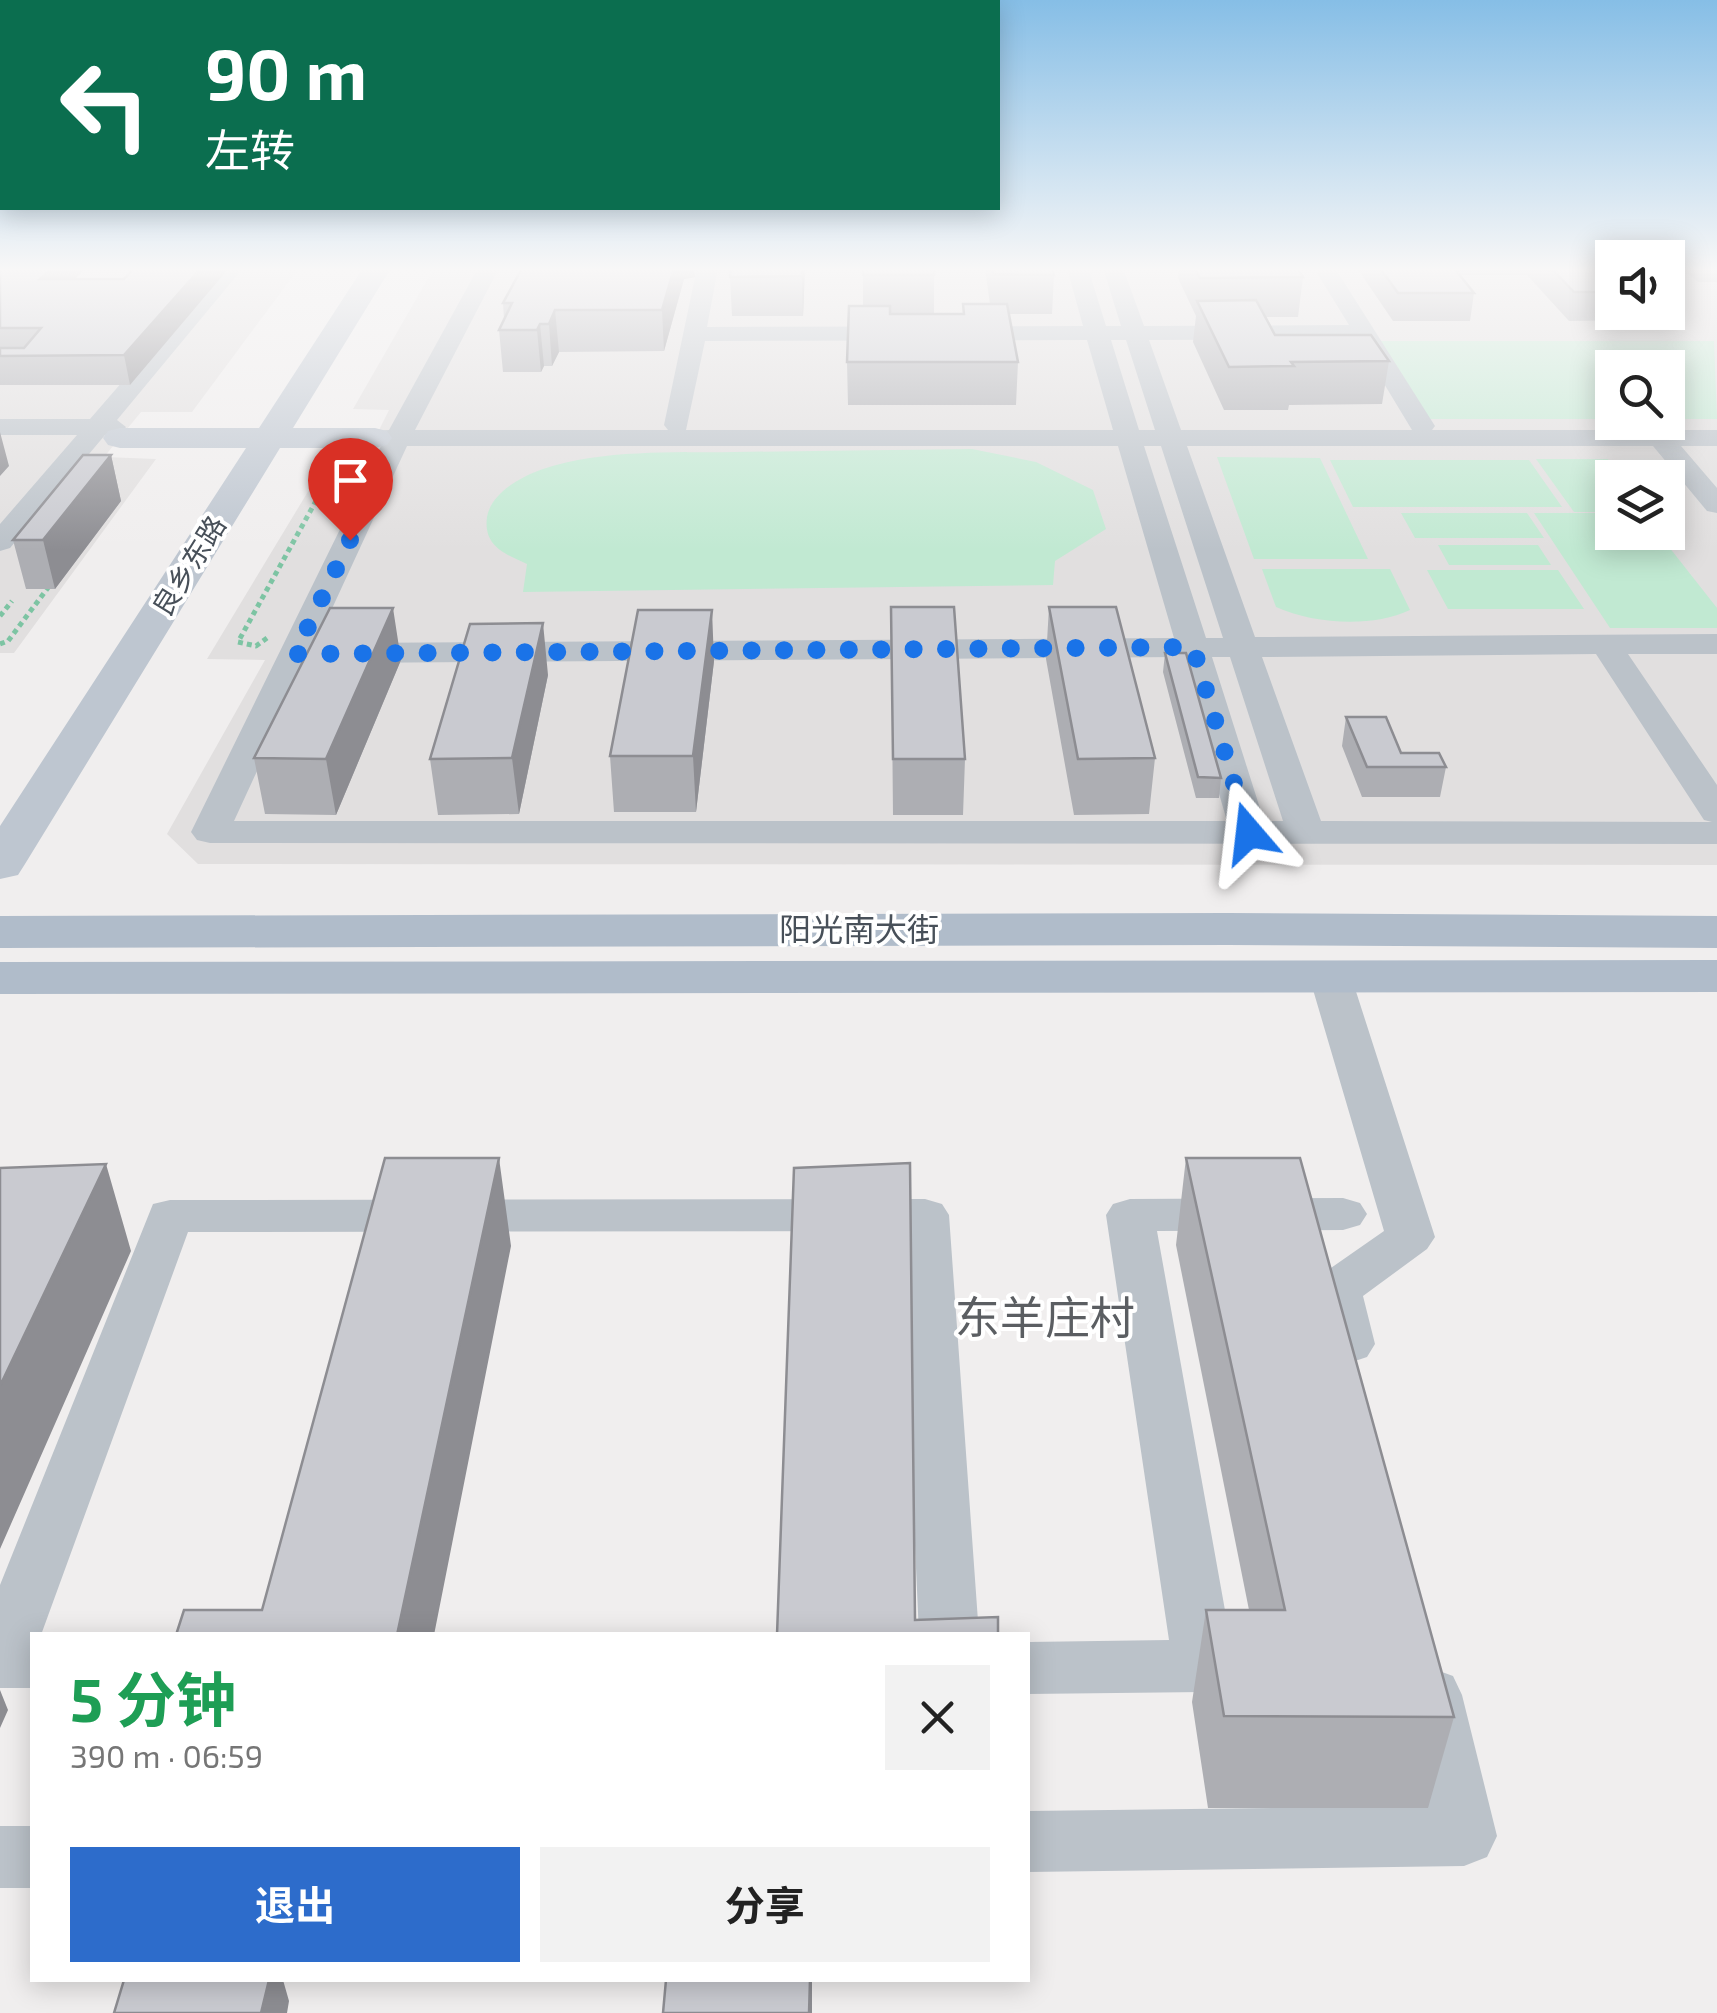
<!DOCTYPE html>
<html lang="zh">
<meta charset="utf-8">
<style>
:root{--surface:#fff;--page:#f2f2f2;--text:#222;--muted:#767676;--accent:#2d6ccb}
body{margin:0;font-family:"Exo 2","Noto Sans SC",sans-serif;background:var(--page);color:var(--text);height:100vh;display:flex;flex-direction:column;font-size:38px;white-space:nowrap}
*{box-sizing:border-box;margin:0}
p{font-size:32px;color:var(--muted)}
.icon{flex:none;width:55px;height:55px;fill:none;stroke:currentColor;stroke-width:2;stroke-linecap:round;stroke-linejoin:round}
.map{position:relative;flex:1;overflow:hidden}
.drawer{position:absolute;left:30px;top:1632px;width:1000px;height:350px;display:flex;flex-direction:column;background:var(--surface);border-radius:0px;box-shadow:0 5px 25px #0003}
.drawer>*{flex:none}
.hud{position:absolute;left:0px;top:0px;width:1000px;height:210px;box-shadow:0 5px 25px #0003;background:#0b6e4f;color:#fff;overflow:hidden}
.fabs{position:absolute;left:1595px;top:240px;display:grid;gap:20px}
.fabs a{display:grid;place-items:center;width:90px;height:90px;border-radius:0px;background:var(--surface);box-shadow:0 5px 25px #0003;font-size:50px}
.pin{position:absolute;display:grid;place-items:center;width:85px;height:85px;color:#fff;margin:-102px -42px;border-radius:50% 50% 50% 0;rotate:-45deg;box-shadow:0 0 10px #0007}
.pin .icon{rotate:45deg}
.me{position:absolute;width:110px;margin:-55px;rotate:343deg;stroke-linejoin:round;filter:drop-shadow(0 0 8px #0008)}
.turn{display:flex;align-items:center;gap:35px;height:210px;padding:0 40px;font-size:45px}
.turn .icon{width:130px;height:130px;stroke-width:2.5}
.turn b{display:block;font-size:70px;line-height:85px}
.round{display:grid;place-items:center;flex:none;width:105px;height:105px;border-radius:0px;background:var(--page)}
.head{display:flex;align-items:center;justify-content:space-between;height:170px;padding:0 40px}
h1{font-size:60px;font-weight:700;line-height:75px;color:#1e9e55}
.primary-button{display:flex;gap:20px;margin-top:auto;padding:20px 40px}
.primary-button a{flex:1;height:115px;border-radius:0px;background:var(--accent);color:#fff;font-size:40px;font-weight:700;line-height:115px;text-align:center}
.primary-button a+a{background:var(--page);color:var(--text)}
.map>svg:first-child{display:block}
</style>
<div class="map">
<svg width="1717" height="2013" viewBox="0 0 1717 2013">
<rect width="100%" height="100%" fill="#f0eeee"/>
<!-- education -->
<path fill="#e1dfdf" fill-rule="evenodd" d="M0,268H299L192,412H141L104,457L156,459L14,653H0Z
M434,268H1612V312H1668V268H1717V865L198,864L167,834L265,660L207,659L324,465L362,464L389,410L353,409ZM1612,368H1668V422H1612ZM1612,478H1668V532H1612Z"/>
<!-- green -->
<path fill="#c1e9d2" d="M1378,341H1714L1717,419H1668V368H1612V419H1428Z
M972,449L1036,462L1093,490L1106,529L1055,561L1053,585L523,592L527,564C506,554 483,547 487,517C491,493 522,476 543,469C604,449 671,453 734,452C813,451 893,450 972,449Z
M1217,457L1320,458L1368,559H1254Z
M1608,459L1622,477L1612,478V512H1574L1536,459Z
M1330,460H1529L1562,507H1353Z
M1401,513H1527L1544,538H1415Z
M1534,513H1612V532L1658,533L1717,608V628H1610Z
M1438,545H1538L1551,565H1449Z
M1262,569H1390L1410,610C1372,628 1314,624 1276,607Z
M1427,570H1558L1584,609H1448Z"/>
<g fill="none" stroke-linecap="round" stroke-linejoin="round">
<!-- path -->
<path stroke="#7dc4a3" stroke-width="5" stroke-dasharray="5 4" stroke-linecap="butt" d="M0,616L12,601
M267,638L256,646L238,642L322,490
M0,644L8,641L50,585"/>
<!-- street -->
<path fill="#bbc2c9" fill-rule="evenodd" d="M221,268H243L117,420L126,427L122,432L105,435L10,548L0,551V524L77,435H0V419H90Z
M478,268H499L415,430H668L664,425L697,268H718L707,327L1083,326L1067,268H1088L1106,326H1121L1103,268H1123L1144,326L1349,325L1314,268H1335L1435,426L1432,430H1640L1639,422H1661L1667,430H1717V446H1681L1717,488V513L1707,511L1653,446H1187L1255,637L1717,634V654H1628L1717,785V844L210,843L197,840L191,832L381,446L366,444L362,438L366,432L389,430ZM1357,339L1412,430H1181L1149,340ZM1087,340L1113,430H686L705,341ZM1111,340H1126L1155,430H1139ZM407,446H1118L1174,638L341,643L330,646L325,653L330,660L341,663L1179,657L1227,821H234ZM1144,446H1161L1223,638H1206ZM1596,654L1704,820L1712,822L1321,821L1262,657ZM1212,657H1230L1283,821H1264Z
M1330,964L1345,967L1351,976L1435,1237L1427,1249L1363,1296L1375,1344L1367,1357L1349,1363L1331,1357L1323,1344L1311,1290L1318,1277L1384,1231L1309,976L1315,967Z
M1343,1198L1360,1203L1367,1214L1360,1225L1343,1230L1157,1231L1235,1666L1226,1684L1204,1692L1028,1694V1642L1169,1640L1106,1215L1113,1204L1130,1199Z
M925,1199L942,1204L949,1215L979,1635H919L901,1231L188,1232L41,1635H32V1688H0V1585L153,1204L170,1200Z
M1431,1668L1453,1676L1462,1695L1497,1836L1487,1857L1464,1866L1028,1872V1811L1424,1806L1400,1695L1409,1676Z
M0,1826H32V1888H0Z"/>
<!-- secondary -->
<path fill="#bec6d0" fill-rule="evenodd" d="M363,268H391L293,428H375L387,431L392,438L387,445L375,448H280L25,864L18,875L0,879V826L246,448H120L108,445L103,438L108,431L120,428H259Z"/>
<!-- primary -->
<path fill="#b0bcca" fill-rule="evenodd" d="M1228,913L1717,916V948L1228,945L0,948V916Z
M1717,960V992L0,994V962Z"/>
</g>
<!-- wall -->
<path fill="#adaeb3" d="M0,268H86L75,279H124L130,385H0Z
M522,268H694L695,277L684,279L664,351L559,352L552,366H544L541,372H503L499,330L504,319L503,303Z
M805,268L803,316H732L730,277Z
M863,268L934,275V314H963V304H990L985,268H1052L1054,275L1052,314H1009L1018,362L1016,405H848L847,362L863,306Z
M1179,268H1299V271L1303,277L1298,317H1265L1275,335L1389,361L1382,404L1289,405L1288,410H1224L1193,342L1196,316L1178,278Z
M1357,268H1612V312H1639L1638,320L1569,321L1527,275H1460L1474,293L1470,321H1393Z
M1668,268H1717V282H1698L1689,274H1668Z
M111,455L121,501L55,589H26L13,540Z
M891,607L965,759L963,815H893Z
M1049,607L1155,758L1149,814L1074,815L1046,659Z
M1165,653L1221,778L1219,798H1196L1163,672Z
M401,660L336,815L265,814L254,758Z
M714,661L696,812H614L610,756Z
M548,675L519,814L438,815L430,759Z
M1346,717L1401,753L1446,767L1440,797H1362L1342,746Z
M1186,1158L1454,1717L1428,1808H1208L1192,1702L1206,1610H1249L1176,1245Z"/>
<!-- shaded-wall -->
<path fill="#8d8d92" d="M52,268H86L46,306L40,279Z
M201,268H229L130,385L124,355Z
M674,268H694L695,277L684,279L664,351L662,310Z
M803,268H805L803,316L802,276Z
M555,310L559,352L552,366L549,324Z
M540,324L544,366L541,372L537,330Z
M0,432L9,466L0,476Z
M111,455L121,501L55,589L43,540Z
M393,608L401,660L336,815L326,759Z
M712,610L714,661L696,812L693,756Z
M543,623L548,675L519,814L512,758Z
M499,1158L511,1246L434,1635H397Z
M106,1164L131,1251L0,1549V1386Z
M0,1690L8,1710L0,1728Z
M269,1980H283L289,2001L287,2013H261Z
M810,1980H812V2013H809Z"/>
<!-- building -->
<path fill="#c9cad0" stroke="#8d8d92" stroke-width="2.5" d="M0,268H52L40,279H124L134,268H201L124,355L0,356V348H24L41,328H0Z
M522,268H674L662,310H555L549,324H540L537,330H499L512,303H503Z
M731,268H803L802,276L730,277Z
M863,268H934V275H863Z
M992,268H1052L1054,275L993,274Z
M1195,268H1297L1303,277L1200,278Z
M1380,268H1454L1474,293H1398Z
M1551,268H1612V292H1574Z
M1256,300L1275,335H1371L1389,361L1291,362L1294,366L1229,367L1197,301Z
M963,304H1007L1018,362H847L849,306H890V314H964Z
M83,455H111L43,540H13Z
M891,607H954L965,759H893Z
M1049,607H1116L1155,758L1078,759Z
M330,608H393L326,759L254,758Z
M638,610H712L693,756H610Z
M543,623L512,758L430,759L470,624Z
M1165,653H1186L1221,778L1198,777Z
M1346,717H1386L1401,753H1439L1446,767H1367Z
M385,1158H499L397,1635H176L184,1610H262Z
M1186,1158H1300L1454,1717L1224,1716L1206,1610H1285Z
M910,1163L915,1620L998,1617V1635H777L794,1168Z
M106,1164L0,1386V1168Z
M124,1980H269L261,2013H114Z
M666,1980H810L809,2013H663Z"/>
<!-- sky -->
<linearGradient id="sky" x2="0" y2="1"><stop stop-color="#86bee6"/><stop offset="0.49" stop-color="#f8f7f7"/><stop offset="1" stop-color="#f8f7f7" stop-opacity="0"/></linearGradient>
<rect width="1717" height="550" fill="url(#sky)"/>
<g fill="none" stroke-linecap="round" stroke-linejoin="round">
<!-- route -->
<path stroke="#1a73e8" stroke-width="18" stroke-dasharray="0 32.4" d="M350,540L295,654L1193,647L1249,833"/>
</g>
<g text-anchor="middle" stroke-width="8" stroke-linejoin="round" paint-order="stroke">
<!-- far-street labels -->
<g font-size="28" fill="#485059" stroke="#fff">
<text transform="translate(189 566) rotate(-58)" y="10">良乡东路</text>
</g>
<!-- street labels -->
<g font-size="32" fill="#485059" stroke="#fff">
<text x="859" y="941">阳光南大街</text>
</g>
<!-- near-quarter labels -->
<g font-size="45" fill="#5b5e62" stroke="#fff">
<text x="1045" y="1334">东羊庄村</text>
</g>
</g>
</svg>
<div class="fabs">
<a><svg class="icon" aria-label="sound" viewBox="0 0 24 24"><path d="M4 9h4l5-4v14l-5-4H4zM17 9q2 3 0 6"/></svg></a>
<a><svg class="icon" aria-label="search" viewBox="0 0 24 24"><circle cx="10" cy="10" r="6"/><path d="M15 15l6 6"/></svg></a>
<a><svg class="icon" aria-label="layers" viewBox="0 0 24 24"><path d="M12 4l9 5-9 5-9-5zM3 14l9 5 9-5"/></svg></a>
</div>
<div class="pin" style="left:350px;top:540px;background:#d93025"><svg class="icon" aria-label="arrive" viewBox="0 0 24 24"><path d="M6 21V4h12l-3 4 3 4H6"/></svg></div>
<svg class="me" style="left:1249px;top:833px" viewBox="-20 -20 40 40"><path d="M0-17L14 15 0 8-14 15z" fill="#1a73e8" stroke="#fff" stroke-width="4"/></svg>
<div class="hud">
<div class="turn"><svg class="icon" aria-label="left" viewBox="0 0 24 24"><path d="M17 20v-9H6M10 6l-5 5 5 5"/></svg><div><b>90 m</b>左转</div></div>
</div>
<section class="drawer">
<div class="head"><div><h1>5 分钟</h1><p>390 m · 06:59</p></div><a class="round"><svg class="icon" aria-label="close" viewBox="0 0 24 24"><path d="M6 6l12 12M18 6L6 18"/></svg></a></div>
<div class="primary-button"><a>退出</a><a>分享</a></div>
</section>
</div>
